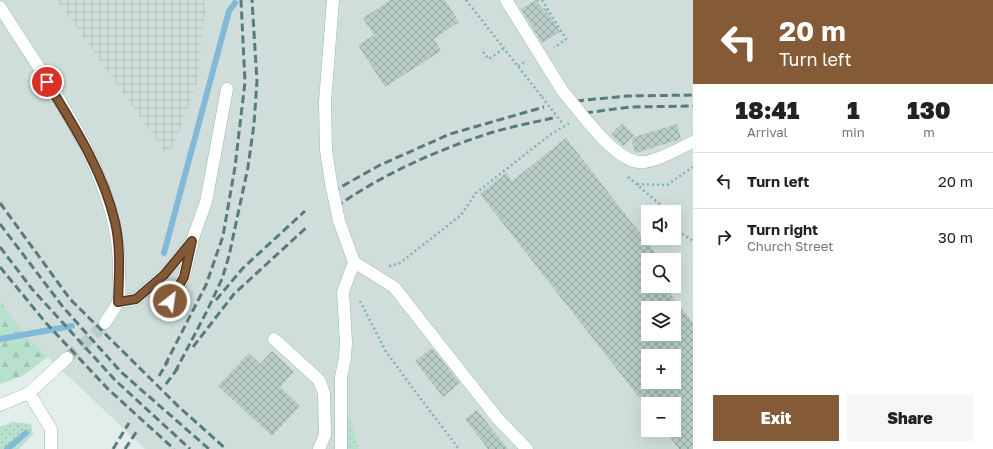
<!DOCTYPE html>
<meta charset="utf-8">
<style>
:root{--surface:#fff;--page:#f6f6f6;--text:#222;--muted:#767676;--line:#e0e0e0;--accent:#855a36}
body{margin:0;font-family:"Golos Text",sans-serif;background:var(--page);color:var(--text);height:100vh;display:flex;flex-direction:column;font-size:15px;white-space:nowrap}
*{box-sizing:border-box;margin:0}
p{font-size:13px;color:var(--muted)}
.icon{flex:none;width:22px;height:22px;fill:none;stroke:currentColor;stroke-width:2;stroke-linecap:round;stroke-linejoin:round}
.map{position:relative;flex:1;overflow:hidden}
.sheet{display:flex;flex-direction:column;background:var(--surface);width:300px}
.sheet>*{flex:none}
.guide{background:#855a36;color:#fff;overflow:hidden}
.tools{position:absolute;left:641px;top:205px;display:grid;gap:8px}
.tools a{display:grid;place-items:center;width:40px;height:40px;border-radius:0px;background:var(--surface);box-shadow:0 4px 16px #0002;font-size:20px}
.pin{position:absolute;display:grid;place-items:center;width:34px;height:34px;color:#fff;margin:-17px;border:2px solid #fff;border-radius:50%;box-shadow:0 1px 4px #0007}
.me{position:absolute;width:44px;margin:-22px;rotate:30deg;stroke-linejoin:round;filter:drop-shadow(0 0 3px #0008)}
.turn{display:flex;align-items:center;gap:14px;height:84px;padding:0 20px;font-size:18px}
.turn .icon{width:52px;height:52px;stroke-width:2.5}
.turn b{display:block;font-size:28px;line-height:34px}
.eta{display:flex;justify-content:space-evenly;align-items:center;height:68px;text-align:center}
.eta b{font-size:24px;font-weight:800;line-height:28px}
.action{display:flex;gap:8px;margin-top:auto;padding:8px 20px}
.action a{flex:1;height:46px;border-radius:0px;background:var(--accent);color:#fff;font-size:16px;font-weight:800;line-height:46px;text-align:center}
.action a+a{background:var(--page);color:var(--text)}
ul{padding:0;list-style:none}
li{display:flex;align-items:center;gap:12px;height:56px;padding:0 20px;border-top:1px solid var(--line)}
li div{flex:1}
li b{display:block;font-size:15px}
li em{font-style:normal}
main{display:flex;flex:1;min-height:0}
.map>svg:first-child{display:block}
</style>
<main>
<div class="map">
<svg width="693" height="449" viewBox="0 0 693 449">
<defs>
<pattern id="industrial-grid" width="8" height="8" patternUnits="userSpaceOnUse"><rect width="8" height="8" fill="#cfdedb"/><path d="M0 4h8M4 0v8" fill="none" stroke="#b1c0bd"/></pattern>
<pattern id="grass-dots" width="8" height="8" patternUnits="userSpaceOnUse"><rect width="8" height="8" fill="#b7e1cc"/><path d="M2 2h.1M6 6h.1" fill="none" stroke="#9dc2b0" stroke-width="1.8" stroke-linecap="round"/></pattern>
<pattern id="forest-firs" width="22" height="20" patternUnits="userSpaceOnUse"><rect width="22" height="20" fill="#b7e1cc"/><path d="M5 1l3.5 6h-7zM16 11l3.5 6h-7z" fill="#9dc2b0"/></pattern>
<pattern id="building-cross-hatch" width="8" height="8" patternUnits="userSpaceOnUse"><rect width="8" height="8" fill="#b9ccc7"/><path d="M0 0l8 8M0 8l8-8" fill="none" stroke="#96a7a3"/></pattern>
</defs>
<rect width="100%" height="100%" fill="#e1eeeb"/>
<!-- built -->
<path fill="#cfdedb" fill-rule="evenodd" d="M0,0H693V449H145L29,339L0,301ZM648,212H674V238H648ZM648,260H674V286H648ZM648,308H674V334H648ZM648,356H674V382H648ZM648,404H674V430H648Z"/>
<!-- industrial -->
<path fill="url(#industrial-grid)" d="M57,0H204L205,11L197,82L176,141L167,155Z"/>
<!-- grass -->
<path fill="url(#grass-dots)" d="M346,418H350L359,449H345Z
M13,422L31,424L33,434L19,449H0V427Z"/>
<!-- forest -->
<path fill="url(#forest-firs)" d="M0,301L29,339L48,357L22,376L0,384Z"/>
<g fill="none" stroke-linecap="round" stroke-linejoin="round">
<!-- stream -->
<path stroke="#82b9d9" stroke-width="6" d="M164,253L229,11L235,3
M0,339L72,326
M7,449L26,433"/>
</g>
<!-- building -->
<path fill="url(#building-cross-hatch)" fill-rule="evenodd" d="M391,0H445L459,22L434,39L441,51L385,87L358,45L374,35L363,18Z
M536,0L543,9L545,8L560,32L542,43L521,9Z
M622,123L634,135L623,146L611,134Z
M677,124L681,139L635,153L631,138Z
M566,138L661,260H644L648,266V286H664L693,323V449H679L664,430H674V404H648V409L480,194L506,173L512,181ZM648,308H674V334H648ZM648,356H674V382H648Z
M432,348L460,383L443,397L415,361Z
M272,351L294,372L280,387L300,406L272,436L218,386L249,353L260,364Z
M477,410L508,449H488L465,419Z"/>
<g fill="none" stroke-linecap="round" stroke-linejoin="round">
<!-- secondary-tunnel -->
<path stroke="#bacbc9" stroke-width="12" stroke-dasharray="12 6" stroke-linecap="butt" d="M67,358L92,337L105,323"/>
<!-- service casing -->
<g stroke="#a3b7b4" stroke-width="13">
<path id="service" d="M506,0L562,90
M587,121C599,135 624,165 644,162C660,160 678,149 693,142
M331,183L326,150L325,102L333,0
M339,221L354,262L394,287L498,419L527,449
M118,302L136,299L164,275L192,241L206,202L227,89
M163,313L184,277L192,244
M274,339L319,380L324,393L325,435L319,449
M29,393L51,429V449
M341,449V377L345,358L346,342L343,292L354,262"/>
</g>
<!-- secondary casing -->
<g stroke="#9ebbb7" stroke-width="13">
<path id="secondary" d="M0,7C49,86 122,178 119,275C119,283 121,295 118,302C115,309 109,316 105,323
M0,405L29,393L67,358"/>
</g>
<!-- path -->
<path stroke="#7eb5b0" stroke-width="2.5" stroke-dasharray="2 3" stroke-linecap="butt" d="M466,0L542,97
M542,0L566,39L554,48
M537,1L538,0
M483,52L489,59L504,48
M518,66L526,61
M628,177L669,212
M637,184L667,185L693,167
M674,228L693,241
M389,266L400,263L461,215L476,193L551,134L570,123
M360,301L385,350L414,390L459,449"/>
<!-- service -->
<use href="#service" stroke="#fff" stroke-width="12"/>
<!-- secondary -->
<use href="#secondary" stroke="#fff" stroke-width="12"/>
<!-- rail -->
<path stroke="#597c7a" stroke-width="3" stroke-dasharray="8 4" stroke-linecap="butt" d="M576,101L627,96L693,95
M585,113L630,107L693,106
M332,192L380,165L450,134L544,107
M0,203L70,299L179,407L226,449
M336,207C381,175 435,151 487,134C509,127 531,123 553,118
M0,224L63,307L121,372L209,449
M0,247L32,289L115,380L190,449
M0,267L46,323L108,389L174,449
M216,300L243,268L305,211
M193,347L234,294L308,226
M165,365L206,285L223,236L235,167L245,82L241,0
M175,372L207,311L222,279L229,256L248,167L254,124L257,81L252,0
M159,376L168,361
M166,384L178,368
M113,449L129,423
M125,449L137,431"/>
<!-- service-bridge casing -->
<g stroke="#a3b7b4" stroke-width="13" stroke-linecap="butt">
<path id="service-bridge" d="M562,90L587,121
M331,183L339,221"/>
</g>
<!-- path-bridge -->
<path stroke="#7eb5b0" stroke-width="2.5" stroke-dasharray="2 3" stroke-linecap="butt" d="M542,97L563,124"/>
<!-- service-bridge -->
<use href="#service-bridge" stroke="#fff" stroke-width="12"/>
</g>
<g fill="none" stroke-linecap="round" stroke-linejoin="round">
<!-- route casing -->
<g stroke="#563a23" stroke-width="10">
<path id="route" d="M47,82C74,126 103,171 115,222C121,248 119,275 118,302L136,299L164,275L192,241L184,277L170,301"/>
</g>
<!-- route -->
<use href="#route" stroke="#855a36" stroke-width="7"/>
</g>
</svg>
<div class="tools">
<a><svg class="icon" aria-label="sound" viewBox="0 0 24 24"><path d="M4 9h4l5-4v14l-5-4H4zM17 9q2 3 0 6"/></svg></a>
<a><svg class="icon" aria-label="search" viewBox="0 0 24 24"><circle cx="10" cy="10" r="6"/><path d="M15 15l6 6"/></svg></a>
<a><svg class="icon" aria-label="layers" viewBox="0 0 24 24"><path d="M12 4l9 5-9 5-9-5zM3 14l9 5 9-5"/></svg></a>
<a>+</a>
<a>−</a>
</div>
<div class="pin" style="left:47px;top:82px;background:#d93025"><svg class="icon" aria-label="arrive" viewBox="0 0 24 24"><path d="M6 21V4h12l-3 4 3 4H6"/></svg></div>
<svg class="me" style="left:170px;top:301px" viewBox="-20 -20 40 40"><circle r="17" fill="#855a36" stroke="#fff" stroke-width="3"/><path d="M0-11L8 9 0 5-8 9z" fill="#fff"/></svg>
</div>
<section class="sheet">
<div class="guide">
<div class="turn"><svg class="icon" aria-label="left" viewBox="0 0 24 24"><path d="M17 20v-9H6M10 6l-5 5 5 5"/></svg><div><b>20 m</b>Turn left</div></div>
</div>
<div class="eta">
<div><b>18:41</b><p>Arrival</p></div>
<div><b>1</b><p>min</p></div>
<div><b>130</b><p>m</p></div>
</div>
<ul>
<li><svg class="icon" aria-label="left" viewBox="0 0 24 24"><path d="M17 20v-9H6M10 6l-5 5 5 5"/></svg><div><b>Turn left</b></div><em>20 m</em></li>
<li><svg class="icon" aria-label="right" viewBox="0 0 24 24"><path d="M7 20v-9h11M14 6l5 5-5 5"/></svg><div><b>Turn right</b><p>Church Street</p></div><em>30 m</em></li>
</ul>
<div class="action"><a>Exit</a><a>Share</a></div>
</section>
</main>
